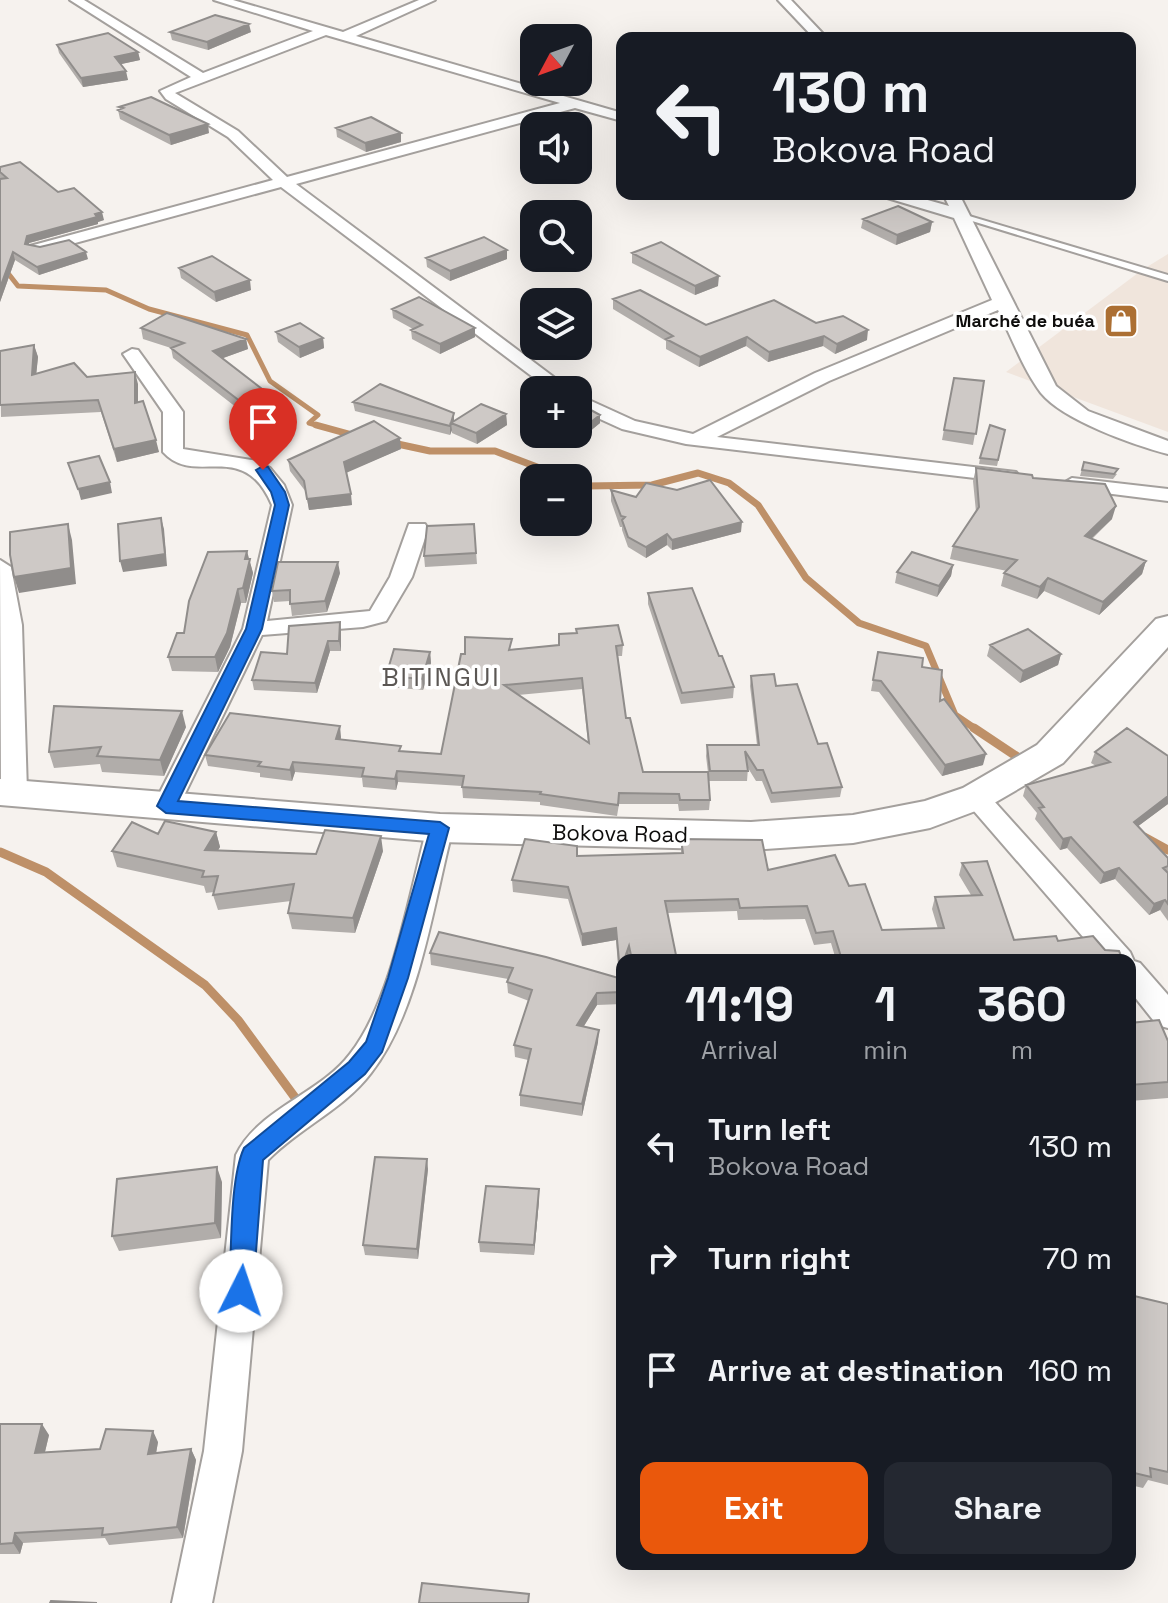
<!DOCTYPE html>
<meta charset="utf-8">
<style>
:root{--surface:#171b24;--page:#242831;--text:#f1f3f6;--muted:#9ea1a6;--accent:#ea580c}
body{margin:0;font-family:"Space Grotesk",sans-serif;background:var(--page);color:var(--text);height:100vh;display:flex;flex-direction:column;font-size:30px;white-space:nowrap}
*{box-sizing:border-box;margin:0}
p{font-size:26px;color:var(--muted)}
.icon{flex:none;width:44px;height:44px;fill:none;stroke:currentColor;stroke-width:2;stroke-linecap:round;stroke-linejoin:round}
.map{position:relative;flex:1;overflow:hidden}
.details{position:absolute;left:616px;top:954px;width:520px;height:616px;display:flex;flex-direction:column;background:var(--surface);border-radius:16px;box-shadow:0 8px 32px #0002}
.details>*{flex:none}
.banner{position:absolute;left:616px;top:32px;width:520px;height:168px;border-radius:16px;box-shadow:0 8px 32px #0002;background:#171b24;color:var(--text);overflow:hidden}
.needle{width:52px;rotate:229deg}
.controls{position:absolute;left:520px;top:24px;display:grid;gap:16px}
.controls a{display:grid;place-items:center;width:72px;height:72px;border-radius:16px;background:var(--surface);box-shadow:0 8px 32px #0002;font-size:40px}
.pin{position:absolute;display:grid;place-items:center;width:68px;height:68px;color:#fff;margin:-82px -34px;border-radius:50% 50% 50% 0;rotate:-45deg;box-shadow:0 0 8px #0007}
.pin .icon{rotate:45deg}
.me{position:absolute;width:88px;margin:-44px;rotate:4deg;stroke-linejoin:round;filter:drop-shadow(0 0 6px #0008)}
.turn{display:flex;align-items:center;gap:28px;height:168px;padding:0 24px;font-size:36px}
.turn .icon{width:104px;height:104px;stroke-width:2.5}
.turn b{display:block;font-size:56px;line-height:68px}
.eta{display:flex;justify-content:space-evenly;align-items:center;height:136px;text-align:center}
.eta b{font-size:48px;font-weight:700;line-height:56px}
.cta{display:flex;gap:16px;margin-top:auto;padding:16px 24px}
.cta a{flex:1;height:92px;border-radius:16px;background:var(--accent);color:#fff;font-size:32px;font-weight:700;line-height:92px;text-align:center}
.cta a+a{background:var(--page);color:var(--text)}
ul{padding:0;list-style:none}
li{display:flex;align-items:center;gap:24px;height:112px;padding:0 24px}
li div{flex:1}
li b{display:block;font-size:30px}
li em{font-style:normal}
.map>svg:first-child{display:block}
</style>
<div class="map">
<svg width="1168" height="1603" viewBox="0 0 1168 1603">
<rect width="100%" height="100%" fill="#f6f2ee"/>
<!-- built -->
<path fill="#f0e5dc" d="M1168,254V432L1006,372L1142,270Z"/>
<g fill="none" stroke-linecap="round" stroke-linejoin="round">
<!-- stream-far2 -->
<path stroke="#be9068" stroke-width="5" d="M0,263L18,286L106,290L149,309L247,335L270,381L318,415L309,423L323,427"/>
<!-- stream-far1 -->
<path stroke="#be9068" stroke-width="7" d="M316,425L356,436
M393,443L430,451H495L566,478
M578,483L586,486L652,485L698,473L729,483L758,505L806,578L859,623L926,646L955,715L977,730"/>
<!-- stream -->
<path stroke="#be9068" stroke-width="9" d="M974,728L1025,762
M1144,837L1168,850
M0,852L46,872L205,985L238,1020L299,1103"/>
<!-- lane casing -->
<g stroke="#a4a09d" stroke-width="4">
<path id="lane" d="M959,213L1168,275V281L959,217Z"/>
</g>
<!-- street casing -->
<g stroke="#a4a09d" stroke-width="4">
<path id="street" d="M70,0H84L203,73L313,31L214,0H233L343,32L419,0H435L356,36L622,113V121L575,108L296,184L571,390H550L281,187L42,252H30V246L273,180L228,137L166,99L160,91L191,77ZM326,35L560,103L287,177L238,131L175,93Z
M778,0H791L827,38H814Z
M881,194H906L949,206L943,194H959L1056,386L1088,411L1168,441V454C1133,445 1063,420 1041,393C1023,369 1011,336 998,310L829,381L717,437L1016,472L1019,476L1009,482L686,444L622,429L578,409V395L635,421L693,434L815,373L992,300L954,218L884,197Z
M132,349L138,350L183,412V449L257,461L270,468L284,485L292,505L267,621L370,611L390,577L409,524H425L428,529L412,577L386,621L363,627L262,635L179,806L175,813L166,815L157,813L153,806L243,629L272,505C243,437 195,488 163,452V412L123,354Z
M1072,478L1168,489V501L1065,488L1062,484Z
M0,560L11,567L22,625L27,792L23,798L14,801L5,798L1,792Z
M976,788L985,791L1130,952L1134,961L1140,963L1168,995V1028L1157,1025L1130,991V960H1103L967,803L963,797L967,791Z
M440,818L449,821L453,828C433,904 420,1010 371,1073C344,1109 299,1128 268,1160L242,1451L212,1603H172L204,1451L236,1155C258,1109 320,1094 350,1054C392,1001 409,894 427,828L431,821Z"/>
</g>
<!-- secondary casing -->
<g stroke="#a4a09d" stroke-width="4">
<path id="secondary" d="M1168,616V647L1063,763L989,806L930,828L853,843L751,850L440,842L0,805V779L440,814L751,822L853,815L925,801L963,788L1037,745L1156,619Z"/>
</g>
<!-- lane -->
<use href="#lane" fill="#fff" fill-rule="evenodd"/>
<!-- street -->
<use href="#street" fill="#fff" fill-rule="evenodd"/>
<!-- secondary -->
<use href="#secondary" fill="#fff" fill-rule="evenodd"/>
</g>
<!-- wall -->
<path fill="#b1adaa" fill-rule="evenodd" d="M170,32H251L208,50L172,40Z
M57,45L138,52L140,60L121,64L128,80L83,87L59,53Z
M119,107L209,133L171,145L120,119L118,110L120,109Z
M336,128L401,133V142L366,152L337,137Z
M0,167L58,192L104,220L98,222V224L29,243V245L88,259L39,275L15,260L0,302V179H1L0,178Z
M863,219L932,222L930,232L896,245L861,228Z
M632,253L718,286L695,295L632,263Z
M426,258L507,259L450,281L427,267Z
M179,268L251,290L216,302L181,278Z
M613,299L706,325L816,323L867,340L835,354L823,346L768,362L746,346L699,367L666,349V341L613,309Z
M392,309L475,337L440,354L412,339L411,330L413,329L393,318Z
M141,328L246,339L248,349L223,358L294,423L269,433L173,358L171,348L143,339Z
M276,332L323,338L324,348L300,358L278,342Z
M34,345L38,357L36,374L87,377L138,384V402L159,452L117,462L101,412L1,417L0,351Z
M954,378L984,381L973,445L942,440Z
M353,402L454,413V421L506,414L507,425L477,444L452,433V430L450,435L355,411Z
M600,415V423L578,441L560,434H578Z
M1005,430L997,466L979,464L980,458Z
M401,449L346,472L352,505L309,510L306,492L290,471L288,460Z
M1084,462L1117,474L1113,479L1080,476Z
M976,468L1033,478L1112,519L1092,539L1146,561L1142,574L1099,615L1044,591L1037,599L1001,586L1004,573L1007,571L950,559L953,546L976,512L973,481Z
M611,490L741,532L672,550L667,545L646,558L628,547L622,530V527H620L611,501Z
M474,524L477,564L425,567L424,556Z
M249,559L253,573L246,603H241L230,647L218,672L172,671L168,657L184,633Z
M953,565L951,576L937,597L895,583L897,572Z
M340,573L327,612L292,616L290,601L274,602L272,591Z
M648,593L719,656L734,687L733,698L681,704L648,604Z
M340,622L341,632V651H330L317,693L254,690L252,680L287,654Z
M576,629L623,645L622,656H618L626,718L643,772L710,800L709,810L679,811L678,804H619L617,816L540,805V802L463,798L462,786L398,782L396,790L363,787L362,778L295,772L292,781L260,777V773L208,766L205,755L341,737V740L401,751L441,754L512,649L559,645L576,633ZM582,689L588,742L518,695Z
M990,645L1061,654L1058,665L1020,683L987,656Z
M430,652L431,663L423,690L387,687L386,676Z
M878,652L922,667L940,701L983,765L942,776L879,692L871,691Z
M751,676L776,686L818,744L842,787L840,797L771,803L762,781H756L748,768L747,781H709L706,756L707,745H757L750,686Z
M186,727L164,776L102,772L100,764L54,768L49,752Z
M1127,728L1168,804L1138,826L1168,858V921L1160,910L1149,915L1115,879L1100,884L1067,848L1060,850L1035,819L1037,813L1023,796L1026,785L1096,766L1091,763L1095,752Z
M216,832L220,847L218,850L316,854L383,851L355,933L292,929L288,913L291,901L218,910L213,895L214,892L206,893L204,886L117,867L112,851L158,834Z
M681,839L768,870L849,886L882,930L938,929L932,909L935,897L971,895L959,875L962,863L1014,940L1058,941L1105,950L1123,960H836L831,943L814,945L805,919L738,920L737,911L667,913L677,960H629V958L628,960H622V1004L597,1005L584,1026L598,1042L582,1116L520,1106V1095L528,1060L515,1057L514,1045L529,1001L508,993L507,982L508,979L431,965L430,953L619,979L616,940L582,946L568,899L513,892L512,880L577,856L681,853Z
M1130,1023L1168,1041V1098L1130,1101Z
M428,1169L418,1259L365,1255L363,1245Z
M222,1182L221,1238L119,1251L112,1236Z
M539,1189V1200L534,1255L480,1252L479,1242Z
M1130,1295L1168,1304V1485L1148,1480L1143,1488L1130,1485Z
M0,1424L49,1435L45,1452L100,1449L158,1442L156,1453L191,1449L196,1460L183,1538L109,1545L105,1538L23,1543L20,1554H0Z"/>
<!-- shaded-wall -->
<path fill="#908d8b" d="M249,24L251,32L208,50L207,42Z
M138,52L140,60L117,65L115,57Z
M126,71L128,80L83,87L81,78Z
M208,124L209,133L171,145L169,135Z
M401,133V142L366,152L365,143Z
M102,212L104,220L98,222V224L29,243L27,252L25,244L27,236Z
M932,222L930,232L896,245L897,235Z
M507,250V259L450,281V271Z
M13,252L15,260L0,302V288Z
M86,252L88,259L39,275L37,267Z
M719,276L718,286L695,295V286Z
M250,280L251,290L216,302L214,292Z
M475,328V337L440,354V344Z
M868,330L867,340L835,354L837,344Z
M824,336L823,346L768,362L769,352Z
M747,337L746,346L699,367L700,357Z
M323,338L324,348L300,358L299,347Z
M246,339L248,349L215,361L213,351Z
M34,345L38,357L35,387L32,375Z
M135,372L138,384V415L135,403Z
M293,413L294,423L269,433L267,422Z
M454,413V423H451L452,430L450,435V426Z
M506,414L507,425L477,444L476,433Z
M600,415V423L578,441V432Z
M400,438L401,449L346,473L344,462Z
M156,440L159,452L117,462L114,449Z
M110,482L112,493L81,500L78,489Z
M351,494L352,505L309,510L307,499Z
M1116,506L1112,519L1081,548L1085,536Z
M161,518L164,529L167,566L123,572L120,561Z
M742,522L741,532L672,550V540Z
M68,524L72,540L76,584L19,593L14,577Z
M667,534V545L646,558V547Z
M247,551L253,573L246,603L243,588L245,559Z
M1146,561L1142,574L1099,615L1103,602Z
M338,562L340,573L327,612L325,601Z
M953,565L951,576L937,597L939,586Z
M1048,578L1044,591L1037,599L1040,587Z
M238,589L241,603L230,647L218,672L215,657Z
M340,622L341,632V651L339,641Z
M328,641L330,651L317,693L315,683Z
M430,652L431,663L423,690L422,679Z
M1061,654L1058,665L1020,683L1023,671Z
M182,711L186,727L164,776L160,760Z
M340,726L341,737L338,750L336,739Z
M986,754L983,765L942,776L945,765Z
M293,762L295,772L292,781L290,770Z
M397,771L398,782L396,790L395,779Z
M1168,796V804L1129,833L1134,822Z
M216,832L220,847L209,866L205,850Z
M381,836L383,851L355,933L353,918Z
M1071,837L1067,848L1060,850L1063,839Z
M1119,868L1115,879L1100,884L1104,873Z
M1165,900L1160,910L1149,915L1154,904Z
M616,928V940L582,946V934Z
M629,946L628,960H624Z
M597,993V1005L577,1037V1025Z
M599,1030L598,1042L582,1116V1104Z
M427,1159L428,1169L418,1259L417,1249Z
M217,1167L222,1182L221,1238L215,1223Z
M539,1189V1200L534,1255V1245Z
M42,1424L49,1435L42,1464L35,1453Z
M153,1431L158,1442L154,1465L148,1454Z
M191,1449L196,1460L183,1538L177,1527Z
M15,1533L23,1543L20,1554L13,1543Z"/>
<!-- building -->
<path fill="#cec9c6" stroke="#908d8b" stroke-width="2" fill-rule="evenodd" d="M215,15L249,24L207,42L170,32Z
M108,33L138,52L115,57L126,71L81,78L57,45Z
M151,97L208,124L169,135L118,110L123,108L119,107Z
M371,117L401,133L365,143L336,128Z
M20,162L58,192L74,188L102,212L95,214L97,217L27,236L25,244L40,247L69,240L86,252L37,267L13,252L0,288V179L7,178L0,172V167Z
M898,206L932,222L897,235L863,219Z
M484,237L507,250L450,271L426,258Z
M661,242L719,276L695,286L632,253Z
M212,256L250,280L214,292L179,268Z
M640,290L706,325L774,300L816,323L843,316L868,330L837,344L824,336L769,352L747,337L700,357L666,339L673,336L613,299Z
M419,297L475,328L440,344L411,330L422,325L392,309Z
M167,313L246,339L213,351L293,413L267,422L171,348L184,343L141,328Z
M300,323L323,338L299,347L276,332Z
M34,345L32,375L74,363L87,377L135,372V403L143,401L156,440L114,449L98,400L0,405V351Z
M954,378L984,381L976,434L944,430Z
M380,384L454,413L450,426L353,402Z
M578,403L600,415L578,432Z
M481,404L506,414L476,433L451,423Z
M374,421L400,438L344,462L351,494L307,499L304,481L288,460Z
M990,425L1005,430L998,460L980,458Z
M99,456L110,482L78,489L68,463Z
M1084,462L1118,469L1114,474L1082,470Z
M976,468L1032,475L1033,478L1105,484L1116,506L1085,536L1146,561L1103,602L1048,578L1040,587L1004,573L1017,560L953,546L979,507Z
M710,480L742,522L672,540L667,534L646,547L628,537L622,520L625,517L621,516L611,490L636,497L646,483L677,490Z
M161,518L165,554L120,561L118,524Z
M68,524L71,568L14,577L10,555V532Z
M474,524L476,553L424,556L427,526Z
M247,551L245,559H250L243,588L238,589L227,633L215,657H168L177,633H184L189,601L208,552Z
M912,552L953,565L939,586L897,572Z
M278,562H338L325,601L290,604V590L272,591Z
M692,588L719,656H722L734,687L682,693L648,593Z
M340,622L339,641H328L315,683L252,680L261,652L287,654L289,626Z
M618,625L623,645L616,646L626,718H630L643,772H708L710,800H680L679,794L619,793L618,805L540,794L541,792L462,787L464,776L397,771L395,779L362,776L364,768L293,762L290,770L258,766L261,762L205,755L230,713L340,726L336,739L401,746L399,751L441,754L461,654H465V637L512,639L509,650L559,645V634L577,633L576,629ZM582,678L589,743L504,685Z
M1028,629L1061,654L1023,671L990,645Z
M394,649L430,652L422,679L386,676Z
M878,652L923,658L922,667L942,670L940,701L944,699L986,754L945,765L881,681L873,680Z
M774,674L776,686L797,684L818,744L827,743L842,787L772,793L763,770H757L745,751L748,771H710L707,745H759L751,676Z
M54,706L182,711L160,760L97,756L101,747L49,752Z
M1127,728L1168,756V796L1134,822L1168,858V866L1163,868L1168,873V904L1165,900L1154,904L1119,868L1104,873L1071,837L1063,839L1039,808L1044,807L1026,785L1110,762L1095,752Z
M165,821L216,832L205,850L316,854L325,830L381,836L353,918L288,913L294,884L213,895L218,876L202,877L204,871L112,851L132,822L158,834Z
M525,839L577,846V856L683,853L681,839L762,840L768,870L835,855L849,886L865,884L882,930L944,928L935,897L982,895L962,863L987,861L1014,940L1056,936L1058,941L1093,936L1105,950L1119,951L1123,960H842L833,931L816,933L807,906L740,908L738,899L665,901L677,960H632L629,946L624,960H622V967L620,972L616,928L582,934L568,887L512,880Z
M439,932L546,957L622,979V992L597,993L577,1025L599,1030L582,1104L520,1095L531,1049L514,1045L532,990L507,982L513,968L430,953Z
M1159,1020L1168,1041V1082L1130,1085V1023Z
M375,1157L427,1159L417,1249L363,1245Z
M217,1167L215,1223L112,1236L117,1179Z
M486,1186L539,1189L534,1245L479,1242Z
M1130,1295L1168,1304V1472L1150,1468L1151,1477L1130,1472Z
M0,1424H42L35,1453L100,1449L106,1429L153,1431L148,1454L191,1449L177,1527L102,1535L103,1528L15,1533L13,1543L0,1544Z
M422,1583L529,1594L528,1603H419Z
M51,1601L97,1603H50Z"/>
<!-- route -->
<path fill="#1a73e8" stroke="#114b97" stroke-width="2" d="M263,466L268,467L285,492L289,505L262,629L178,801L440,822L449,828L408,978L382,1052L365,1074L263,1160L253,1291L250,1299L241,1303L233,1299L229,1291C232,1253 229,1181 244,1148L349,1062L366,1042L388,978L429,834L166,813L157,806L246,629L275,505L271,492L256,470Z"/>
<!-- icons -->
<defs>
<g id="shop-square" transform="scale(1.8)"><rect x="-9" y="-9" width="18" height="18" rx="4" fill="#ac6f33" stroke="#fff"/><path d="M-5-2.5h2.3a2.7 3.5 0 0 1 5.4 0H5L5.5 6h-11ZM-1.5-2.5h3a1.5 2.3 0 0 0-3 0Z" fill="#fff"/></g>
</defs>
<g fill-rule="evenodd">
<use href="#shop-square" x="1121" y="321"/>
</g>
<g text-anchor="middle" stroke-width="7" stroke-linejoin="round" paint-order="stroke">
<!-- far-poi labels -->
<g font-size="18" font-weight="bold" fill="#0e0d0c" stroke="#fff" text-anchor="end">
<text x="1095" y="327">Marché de buéa</text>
</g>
<!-- street labels -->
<g font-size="22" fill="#0e0d0c" stroke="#fff">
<text transform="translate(620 833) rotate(1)" y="8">Bokova Road</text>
</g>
<!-- quarter labels -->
<g font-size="26" letter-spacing="2" fill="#5b5754" stroke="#fff">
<text x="441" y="686">BITINGUI</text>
</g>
</g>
</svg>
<div class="controls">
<a><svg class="needle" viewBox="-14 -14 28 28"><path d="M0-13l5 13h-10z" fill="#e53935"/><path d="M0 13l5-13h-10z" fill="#9ea1a6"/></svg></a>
<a><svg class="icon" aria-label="sound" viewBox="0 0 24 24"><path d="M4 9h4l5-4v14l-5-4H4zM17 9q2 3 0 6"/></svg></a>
<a><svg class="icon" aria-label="search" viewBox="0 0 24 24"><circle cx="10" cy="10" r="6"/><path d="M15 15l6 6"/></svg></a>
<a><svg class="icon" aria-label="layers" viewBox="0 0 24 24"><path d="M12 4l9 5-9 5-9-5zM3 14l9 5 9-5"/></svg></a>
<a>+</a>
<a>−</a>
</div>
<div class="pin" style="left:263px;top:470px;background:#d93025"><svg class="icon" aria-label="arrive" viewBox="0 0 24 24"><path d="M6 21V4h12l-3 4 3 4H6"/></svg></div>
<svg class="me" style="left:241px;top:1291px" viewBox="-20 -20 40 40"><circle r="19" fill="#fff"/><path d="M0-13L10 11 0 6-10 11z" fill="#1a73e8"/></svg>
<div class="banner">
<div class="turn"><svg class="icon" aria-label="left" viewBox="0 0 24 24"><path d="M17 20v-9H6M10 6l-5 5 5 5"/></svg><div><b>130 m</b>Bokova Road</div></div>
</div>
<section class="details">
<div class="eta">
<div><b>11:19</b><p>Arrival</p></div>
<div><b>1</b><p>min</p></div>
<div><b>360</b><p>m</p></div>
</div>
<ul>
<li><svg class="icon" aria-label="left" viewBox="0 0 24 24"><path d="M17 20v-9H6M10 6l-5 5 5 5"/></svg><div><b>Turn left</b><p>Bokova Road</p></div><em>130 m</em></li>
<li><svg class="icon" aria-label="right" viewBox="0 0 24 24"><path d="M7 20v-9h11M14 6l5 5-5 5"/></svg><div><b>Turn right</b></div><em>70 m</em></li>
<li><svg class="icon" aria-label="arrive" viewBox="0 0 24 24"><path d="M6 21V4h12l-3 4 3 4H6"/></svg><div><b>Arrive at destination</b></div><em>160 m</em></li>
</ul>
<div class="cta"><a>Exit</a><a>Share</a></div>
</section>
</div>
